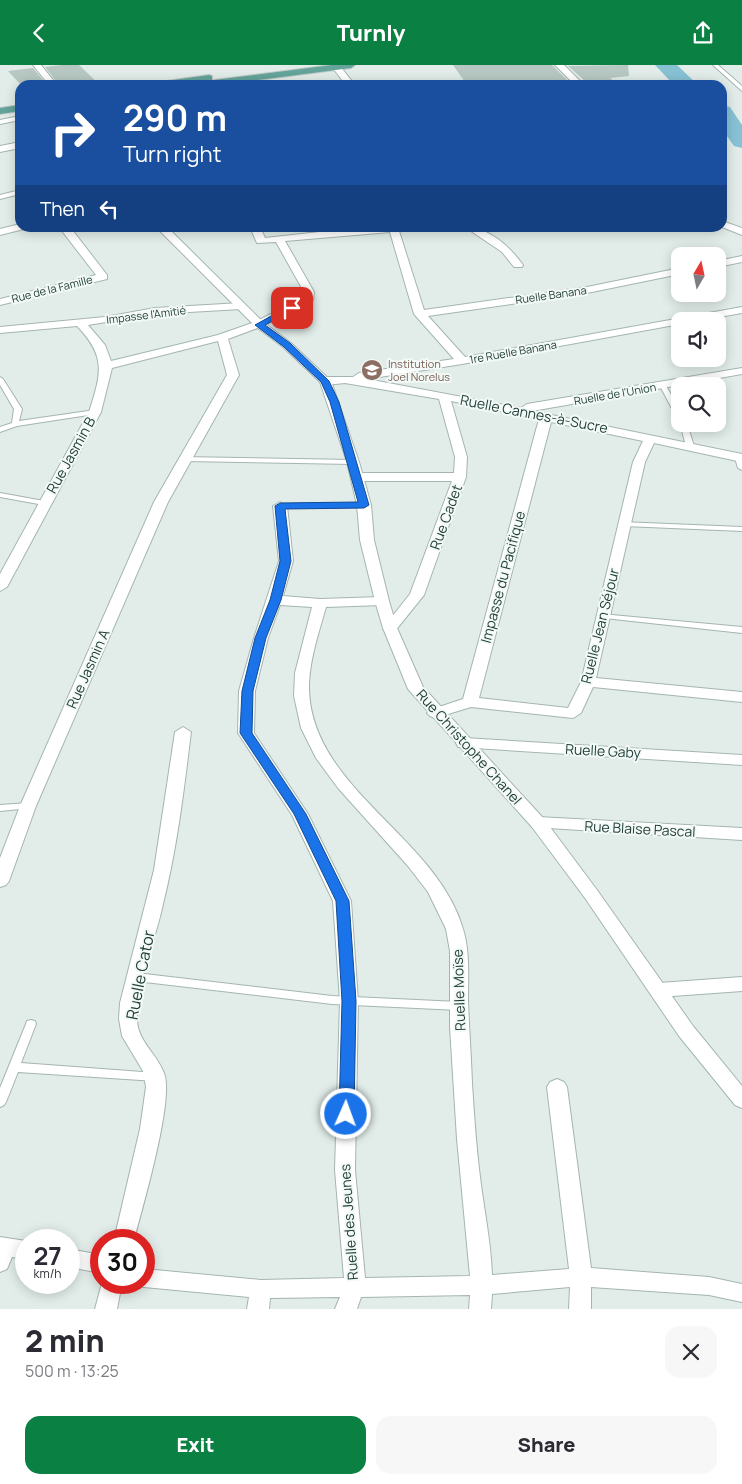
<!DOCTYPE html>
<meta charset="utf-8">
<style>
:root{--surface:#fff;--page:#f7f7f7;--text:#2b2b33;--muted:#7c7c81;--accent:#0b8043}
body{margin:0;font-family:Manrope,sans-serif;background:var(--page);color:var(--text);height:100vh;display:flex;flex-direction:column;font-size:19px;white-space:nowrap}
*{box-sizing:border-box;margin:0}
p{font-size:16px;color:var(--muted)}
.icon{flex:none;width:28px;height:28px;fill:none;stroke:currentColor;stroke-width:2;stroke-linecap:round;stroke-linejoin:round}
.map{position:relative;height:1244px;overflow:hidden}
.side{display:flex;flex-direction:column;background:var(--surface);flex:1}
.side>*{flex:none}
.guide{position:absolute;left:15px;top:15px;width:712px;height:152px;border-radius:15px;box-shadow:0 2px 12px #0003;background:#1a4fa0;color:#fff;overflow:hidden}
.needle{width:32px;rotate:9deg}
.fabs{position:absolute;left:671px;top:182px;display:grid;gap:10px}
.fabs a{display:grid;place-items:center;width:55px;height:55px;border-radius:10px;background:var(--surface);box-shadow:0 2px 12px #0003;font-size:25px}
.speed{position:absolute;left:15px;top:1164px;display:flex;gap:10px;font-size:25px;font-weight:700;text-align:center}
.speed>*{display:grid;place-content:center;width:65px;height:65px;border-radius:50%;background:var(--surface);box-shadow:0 2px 12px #0003;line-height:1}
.speed small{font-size:12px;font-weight:400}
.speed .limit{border:8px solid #d22;background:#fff;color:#111}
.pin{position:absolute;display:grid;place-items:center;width:42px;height:42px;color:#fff;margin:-21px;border-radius:10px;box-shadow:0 2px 8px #0006}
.me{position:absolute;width:55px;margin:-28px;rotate:2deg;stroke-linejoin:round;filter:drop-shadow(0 0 4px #0008)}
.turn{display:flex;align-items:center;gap:18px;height:105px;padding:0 25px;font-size:22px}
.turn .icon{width:65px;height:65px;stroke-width:2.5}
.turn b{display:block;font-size:35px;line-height:42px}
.then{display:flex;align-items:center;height:48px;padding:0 25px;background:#0003;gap:10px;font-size:19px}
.round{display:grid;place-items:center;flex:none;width:52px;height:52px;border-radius:15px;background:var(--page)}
.head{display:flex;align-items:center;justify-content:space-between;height:85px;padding:0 25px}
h1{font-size:30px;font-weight:800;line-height:38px}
.primary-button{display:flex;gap:10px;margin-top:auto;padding:10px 25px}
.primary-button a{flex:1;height:58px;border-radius:15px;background:var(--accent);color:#fff;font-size:20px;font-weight:800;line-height:58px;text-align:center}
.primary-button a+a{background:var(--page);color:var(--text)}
header{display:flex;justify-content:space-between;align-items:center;height:65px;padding:0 25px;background:var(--accent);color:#fff;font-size:22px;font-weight:800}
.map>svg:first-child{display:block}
</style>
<header><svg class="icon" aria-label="back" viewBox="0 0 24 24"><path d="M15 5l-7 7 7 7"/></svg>Turnly<svg class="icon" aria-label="share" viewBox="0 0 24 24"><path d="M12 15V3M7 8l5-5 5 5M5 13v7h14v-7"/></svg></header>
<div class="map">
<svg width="742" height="1244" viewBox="0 0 742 1244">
<rect width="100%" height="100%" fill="#e2ede9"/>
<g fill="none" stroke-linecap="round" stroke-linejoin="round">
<!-- river -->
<path fill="#87c2d4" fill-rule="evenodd" d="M655,0H677L698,20H674Z
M722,40L730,42L742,60V83L734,81L722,64Z"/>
</g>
<!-- building -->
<path fill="#b7c8c2" d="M62,0H79L100,20H59L45,2Z
M453,0H552L570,18L548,20L542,16L467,20Z
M628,0L629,11L610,13L618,19H586L585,16L568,1Z
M33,3L47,20H21L8,6Z"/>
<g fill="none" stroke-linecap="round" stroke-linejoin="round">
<!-- service casing -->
<g stroke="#a4b5b1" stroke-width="2">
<path id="service" d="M713,0H718L742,21V26Z
M20,51V55L0,59V55Z
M20,125V129L0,134V130Z
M0,312L3,314L22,344L19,356L95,345L99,347L95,349L17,361L0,367V362L12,358L14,344L0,320Z
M663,319L666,321L680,345V353L676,351L660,321Z
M680,358L687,359L694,381L693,383H687L686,381Z
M736,391L742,392V405L738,403L735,393Z
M181,392L353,395L357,397L353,399L184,396L180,394Z
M0,428L44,436L48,438L44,440L0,432Z
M364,438H367L368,440L367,442L280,443L276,441L280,439Z
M621,457L742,462V466L624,461H621L620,459Z
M601,549L742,562V568L604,553H601L600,551Z
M28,738L33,741L31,743L0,746V740Z
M136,908L332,931L459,937L463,938L464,941L463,944L459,945L332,939L136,916L132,915L131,912L132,909Z
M31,955L35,956L36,959L21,998L156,1008L160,1009L162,1012L160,1015L156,1016L18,1007L6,1037L4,1040L0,1042V1023L26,959L27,956Z"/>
</g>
<!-- minor casing -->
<g stroke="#a4b5b1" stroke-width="2">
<path id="minor" d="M33,0H41L57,20H49Z
M333,0H339L355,20H346L332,2Z
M555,0H564L584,20H575Z
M20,77V83L0,87V81Z
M722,156L742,163V170L722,162Z
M20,159V162H25L24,164L0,170V164Z
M59,162H70L107,210V214L0,240V234L96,210Z
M250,162H260L265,173L365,162H423L399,166L424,245L587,222L680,203V209L587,228L428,251L465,292L742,242V248L697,256H680V259L462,299L367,314L521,343L527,339L742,303V309L532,346L742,389V397L654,378L645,397L596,613L742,627V637L593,622L581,648L573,653L471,642L435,653L430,651L427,648L430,645L463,634L539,354L451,336L467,392L466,412L424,530L395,566H385L383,563L410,529L452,416H357L351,412L357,408H454L455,392L439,334L345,318L325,320L319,316L325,312H353L359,308L454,294L414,249L390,167L285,176L314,227L313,235L263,261L228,274L239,310L168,437L36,741L9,816L6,820L0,822V793L20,741L154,437L227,310L218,276L112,303L101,347L7,522L0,526V509L89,347C101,309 107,292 77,261L0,268V262L105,252L155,243L241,238L246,241L241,244L155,249L88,260L105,280L111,296L218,270L255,257L303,233L304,227L276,177L257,178ZM551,357L643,376L633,397L581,617L568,643L479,633Z
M465,162C489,162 510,182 523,200L522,202H514L502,187Z
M742,191V197L718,202V196Z
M280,437L287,441L293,496L283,531L320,534L382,532L389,536L382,540L326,542C319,567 310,593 309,619C307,722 437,771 463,864C470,887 468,911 468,935C469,963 471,990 472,1018C474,1050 476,1081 480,1112C484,1145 491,1177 492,1210L569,1204L547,1022L550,1017L557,1014L564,1017L567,1022L591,1203L709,1212L742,1219V1237L709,1230L591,1222V1244H569L570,1222L492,1229L491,1244H469L470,1230L361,1232L357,1244H335L340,1232L270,1233L269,1244H247L249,1232L144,1222L136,1220L135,1218H144V1204L261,1215L344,1213L335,1105L340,936L333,836L292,750L238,668L239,626L254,573L279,496L273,441ZM280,540L312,542L295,608L294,631L301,663L316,693L338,723L408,801L428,827L446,864L450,886V962L457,1074L470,1211L365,1213L355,1105L358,936L351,836L308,749L254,668L255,626L268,573Z
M183,662L191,667C184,725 177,783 163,839C155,877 137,915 137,954C137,977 159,990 165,1011C172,1042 143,1140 134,1175H114L140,1064L146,1022L143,1006L122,971L119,954L120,938L154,805L175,667Z
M464,673L742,690V700L458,682L456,678L458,674Z
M538,752L742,763V775L532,762L530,758L532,754Z
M742,912V926L659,932L653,930L650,925L653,920L659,918Z
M0,1172L26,1176V1194L12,1192L7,1204L0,1207Z
M69,1184L101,1190V1208L69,1202Z
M102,1218H122L117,1244H95Z"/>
</g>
<!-- tertiary casing -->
<g stroke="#a4b5b1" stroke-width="2">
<path id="tertiary" d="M156,162H167L263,257L291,278L331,316L359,397L371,440L374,475L389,536L397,563L423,622L544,754L597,825L693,961L742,1021V1043L735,1040L679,971L585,833L532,762L408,624L383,563L375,536L360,475L357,440L347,397L320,317L283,282L255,261Z"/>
</g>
<!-- primary casing -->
<g stroke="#c1c9c8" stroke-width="2">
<path id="primary" d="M332,0H355L351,3L218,20H194L198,17Z
M209,10L212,11V15L177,20H155L159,17Z
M20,40V46L0,49V43Z"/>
</g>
<!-- service -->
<use href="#service" fill="#fff" fill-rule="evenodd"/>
<!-- minor -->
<use href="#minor" fill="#fff" fill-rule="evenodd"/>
<!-- tertiary -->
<use href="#tertiary" fill="#fff" fill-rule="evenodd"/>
<!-- primary -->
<use href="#primary" fill="#64a49a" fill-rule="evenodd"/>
</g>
<!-- route -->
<path fill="#1a73e8" stroke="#114b97" d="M289,241L296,243L265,260L290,278L329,316L339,337L369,440L364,443L285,444L291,496L281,535L266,573L253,626L252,668L306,749L349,836L356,936L354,1049L351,1053H341L339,1049L342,936L336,836L294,749L240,668L242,626L255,573L270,535L280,496L275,441L280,438L358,437L330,337L321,317L284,282L255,260Z"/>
<!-- icons -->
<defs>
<g id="school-disc" transform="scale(1.125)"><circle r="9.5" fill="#8d6e63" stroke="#f3f9f6"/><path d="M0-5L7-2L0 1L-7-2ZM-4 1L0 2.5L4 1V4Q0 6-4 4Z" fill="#fff"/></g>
</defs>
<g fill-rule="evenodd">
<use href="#school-disc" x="372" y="305"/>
</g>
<g text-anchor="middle" stroke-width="4" stroke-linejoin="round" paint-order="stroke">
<!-- far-street labels -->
<g font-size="11" fill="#213f39" stroke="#f3f9f6">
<text transform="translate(52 224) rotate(-14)" y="4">Rue de la Famille</text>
<text transform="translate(551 230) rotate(-8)" y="4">Ruelle Banana</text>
<text transform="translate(146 250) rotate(-7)" y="4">Impasse l'Amitié</text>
<text transform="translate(513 287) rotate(-10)" y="4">1re Ruelle Banana</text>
<text transform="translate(615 329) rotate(-10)" y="4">Ruelle de l'Union</text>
</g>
<!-- far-education labels -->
<g font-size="11" fill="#785e54" stroke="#f3f9f6" text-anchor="start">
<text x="388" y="303">Institution<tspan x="388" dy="13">Joel Norelus</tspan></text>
</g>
<!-- street labels -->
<g font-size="14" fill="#213f39" stroke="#f3f9f6">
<text transform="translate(534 349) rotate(11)" y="5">Ruelle Cannes-à-Sucre</text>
<text transform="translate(71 390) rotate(-61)" y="5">Rue Jasmin B</text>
<text transform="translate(446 452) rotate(-70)" y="5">Rue Cadet</text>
<text transform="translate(503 512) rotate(-75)" y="5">Impasse du Pacifique</text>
<text transform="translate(600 561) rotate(-76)" y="5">Ruelle Jean Séjour</text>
<text transform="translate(88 604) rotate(-66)" y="5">Rue Jasmin A</text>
<text transform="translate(469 682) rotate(48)" y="5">Rue Christophe Chanel</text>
<text transform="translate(603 686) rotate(3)" y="5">Ruelle Gaby</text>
<text transform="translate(640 764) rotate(3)" y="5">Rue Blaise Pascal</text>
<text transform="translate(459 925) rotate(-92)" y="5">Ruelle Moïse</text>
<text transform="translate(349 1157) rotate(-94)" y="5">Ruelle des Jeunes</text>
</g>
<!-- near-street labels -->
<g font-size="16" fill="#213f39" stroke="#f3f9f6">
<text transform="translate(140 910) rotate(-79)" y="6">Ruelle Cator</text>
</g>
</g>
</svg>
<div class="fabs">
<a><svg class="needle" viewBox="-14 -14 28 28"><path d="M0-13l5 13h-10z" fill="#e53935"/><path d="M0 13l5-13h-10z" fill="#7c7c81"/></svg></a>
<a><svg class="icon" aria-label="sound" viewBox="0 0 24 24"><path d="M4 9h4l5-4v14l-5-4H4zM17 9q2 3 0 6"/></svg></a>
<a><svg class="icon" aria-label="search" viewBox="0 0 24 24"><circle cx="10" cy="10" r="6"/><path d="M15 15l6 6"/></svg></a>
</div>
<div class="speed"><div>27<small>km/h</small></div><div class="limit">30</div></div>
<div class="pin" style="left:292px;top:243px;background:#d93025"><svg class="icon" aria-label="arrive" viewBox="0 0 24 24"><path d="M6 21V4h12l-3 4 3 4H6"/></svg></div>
<svg class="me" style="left:346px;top:1049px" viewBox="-20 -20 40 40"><circle r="17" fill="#1a73e8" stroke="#fff" stroke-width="3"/><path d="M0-11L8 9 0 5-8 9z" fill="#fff"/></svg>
<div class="guide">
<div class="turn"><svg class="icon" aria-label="right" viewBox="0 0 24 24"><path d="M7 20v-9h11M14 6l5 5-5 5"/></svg><div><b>290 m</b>Turn right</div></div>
<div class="then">Then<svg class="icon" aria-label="left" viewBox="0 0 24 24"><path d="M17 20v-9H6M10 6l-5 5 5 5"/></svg></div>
</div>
</div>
<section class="side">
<div class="head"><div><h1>2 min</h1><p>500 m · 13:25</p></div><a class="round"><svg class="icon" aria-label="close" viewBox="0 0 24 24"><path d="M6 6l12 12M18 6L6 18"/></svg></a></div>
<div class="primary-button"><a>Exit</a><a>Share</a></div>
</section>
